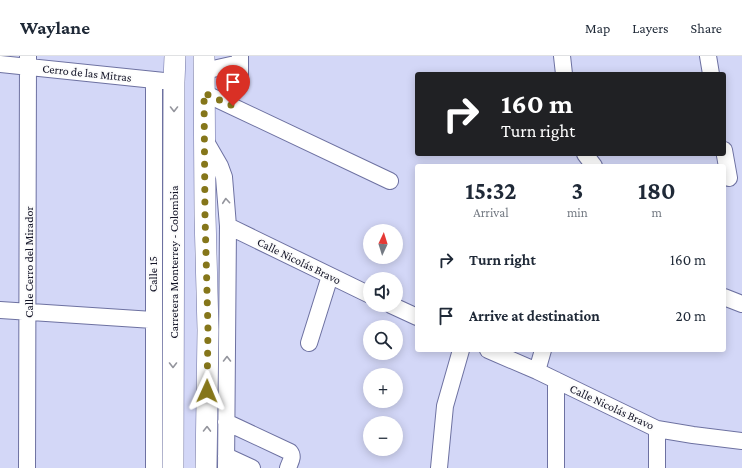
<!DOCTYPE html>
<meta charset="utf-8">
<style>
:root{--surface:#fff;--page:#f6f6f7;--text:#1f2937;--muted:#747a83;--line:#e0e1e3}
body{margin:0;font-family:"Crimson Pro",serif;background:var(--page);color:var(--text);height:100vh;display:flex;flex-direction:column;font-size:15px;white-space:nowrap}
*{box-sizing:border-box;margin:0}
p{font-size:13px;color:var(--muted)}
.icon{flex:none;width:22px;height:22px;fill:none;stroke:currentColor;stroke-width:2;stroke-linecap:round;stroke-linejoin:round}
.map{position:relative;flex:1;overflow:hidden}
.side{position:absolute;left:415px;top:108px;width:311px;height:188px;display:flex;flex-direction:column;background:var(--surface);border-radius:4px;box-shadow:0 2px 10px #0003}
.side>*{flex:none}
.guide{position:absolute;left:415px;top:16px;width:311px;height:84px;border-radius:4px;box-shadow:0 2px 10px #0003;background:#202124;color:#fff;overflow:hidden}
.needle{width:26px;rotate:4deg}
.controls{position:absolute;left:363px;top:168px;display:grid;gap:8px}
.controls a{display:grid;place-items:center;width:40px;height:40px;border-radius:50%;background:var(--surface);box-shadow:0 2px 10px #0003;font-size:20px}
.pin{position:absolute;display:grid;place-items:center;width:34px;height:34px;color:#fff;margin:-41px -17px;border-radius:50% 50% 50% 0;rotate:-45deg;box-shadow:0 0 4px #0007}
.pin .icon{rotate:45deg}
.me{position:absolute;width:44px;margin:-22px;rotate:1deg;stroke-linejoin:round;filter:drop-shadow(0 0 3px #0008)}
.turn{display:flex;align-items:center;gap:14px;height:84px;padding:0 20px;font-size:18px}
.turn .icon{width:52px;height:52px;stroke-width:2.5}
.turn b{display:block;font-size:28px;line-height:34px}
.eta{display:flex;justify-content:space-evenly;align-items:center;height:68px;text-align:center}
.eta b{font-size:24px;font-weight:700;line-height:28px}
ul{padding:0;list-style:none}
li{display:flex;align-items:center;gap:12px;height:56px;padding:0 20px}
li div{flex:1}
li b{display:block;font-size:15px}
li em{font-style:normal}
header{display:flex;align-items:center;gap:24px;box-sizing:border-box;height:56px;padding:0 20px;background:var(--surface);border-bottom:1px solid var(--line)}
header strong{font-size:19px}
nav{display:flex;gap:22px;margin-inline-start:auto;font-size:14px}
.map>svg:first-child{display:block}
</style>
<header>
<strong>Waylane</strong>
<nav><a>Map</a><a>Layers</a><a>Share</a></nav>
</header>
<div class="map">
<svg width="742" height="412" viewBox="0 0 742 412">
<rect width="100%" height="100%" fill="#d3d7f7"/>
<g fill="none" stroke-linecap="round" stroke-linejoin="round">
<!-- minor casing -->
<g stroke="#6d71a1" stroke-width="18">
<path id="minor" d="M562,0L564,18
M708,0L711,18
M0,8L164,25
M204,15L240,7
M240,29V0
M204,37L390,125
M205,84L220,110L224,121L228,170L226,412
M724,94L729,122
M585,98L594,110
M228,170L370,239
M724,241L742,248
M391,249L417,261
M0,254L153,264
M309,287L330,220
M488,294L537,315L657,373L693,379L742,385
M537,315L543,294
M226,366L290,396C294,401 290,406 288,412
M226,400L252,412
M27,412L28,0
M154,412V24
M439,412L445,350L461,294
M556,412V324
M657,412V373"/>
</g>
<!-- major casing -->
<g stroke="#6d71a1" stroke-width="22">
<path id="major" d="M204,0L205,159L208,274L206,412
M173,412L174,26L175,0"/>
</g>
<!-- minor -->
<use href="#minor" stroke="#fff" stroke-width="16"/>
<!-- major -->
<use href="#major" stroke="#fff" stroke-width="21"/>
</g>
<!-- one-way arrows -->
<defs><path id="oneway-chevron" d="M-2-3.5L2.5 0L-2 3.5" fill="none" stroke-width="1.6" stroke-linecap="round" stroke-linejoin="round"/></defs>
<g stroke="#94959d">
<use href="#oneway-chevron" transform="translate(174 53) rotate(90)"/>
<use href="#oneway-chevron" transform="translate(226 145) rotate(-95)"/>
<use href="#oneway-chevron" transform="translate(227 303) rotate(-90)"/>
<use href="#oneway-chevron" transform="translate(173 309) rotate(90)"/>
<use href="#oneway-chevron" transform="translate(207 373) rotate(-89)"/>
</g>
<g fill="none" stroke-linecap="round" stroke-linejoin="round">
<!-- route -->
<path stroke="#85761a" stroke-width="7" stroke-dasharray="0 12.6" d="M207,335L208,274L205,159L204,37L233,50"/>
</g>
<g text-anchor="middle" stroke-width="3.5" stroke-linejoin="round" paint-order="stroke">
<!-- street labels -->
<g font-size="12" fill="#121326" stroke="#fbfbfb">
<text transform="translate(87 17) rotate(6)" y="4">Cerro de las Mitras</text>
<text transform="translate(299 205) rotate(26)" y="4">Calle Nicolás Bravo</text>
<text transform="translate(29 206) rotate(-90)" y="4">Calle Cerro del Mirador</text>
<text transform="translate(174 206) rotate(-90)" y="4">Carretera Monterrey - Colombia</text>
<text transform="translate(153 218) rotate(-90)" y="4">Calle 15</text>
<text transform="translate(612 351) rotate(25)" y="4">Calle Nicolás Bravo</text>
</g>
</g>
</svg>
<div class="controls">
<a><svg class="needle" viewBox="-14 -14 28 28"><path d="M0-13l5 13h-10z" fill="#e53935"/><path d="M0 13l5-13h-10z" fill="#747a83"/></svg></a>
<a><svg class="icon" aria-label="sound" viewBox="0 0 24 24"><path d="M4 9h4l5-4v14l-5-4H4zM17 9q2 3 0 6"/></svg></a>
<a><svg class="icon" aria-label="search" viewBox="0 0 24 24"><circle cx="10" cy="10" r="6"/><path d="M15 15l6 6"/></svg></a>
<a>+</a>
<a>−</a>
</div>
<div class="pin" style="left:233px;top:50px;background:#d93025"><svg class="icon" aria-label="arrive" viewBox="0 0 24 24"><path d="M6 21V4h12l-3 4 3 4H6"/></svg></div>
<svg class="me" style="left:207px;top:335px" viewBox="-20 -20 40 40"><path d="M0-17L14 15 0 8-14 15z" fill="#85761a" stroke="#fff" stroke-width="4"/></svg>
<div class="guide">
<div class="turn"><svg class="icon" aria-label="right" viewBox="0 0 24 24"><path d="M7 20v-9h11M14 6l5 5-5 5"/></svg><div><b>160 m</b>Turn right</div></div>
</div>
<section class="side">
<div class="eta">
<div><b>15:32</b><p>Arrival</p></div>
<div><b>3</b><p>min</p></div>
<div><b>180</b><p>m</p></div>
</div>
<ul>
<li><svg class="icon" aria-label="right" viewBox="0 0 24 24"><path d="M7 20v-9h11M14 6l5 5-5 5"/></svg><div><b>Turn right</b></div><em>160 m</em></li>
<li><svg class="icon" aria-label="arrive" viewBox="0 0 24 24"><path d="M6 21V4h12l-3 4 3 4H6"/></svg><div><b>Arrive at destination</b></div><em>20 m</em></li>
</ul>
</section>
</div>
